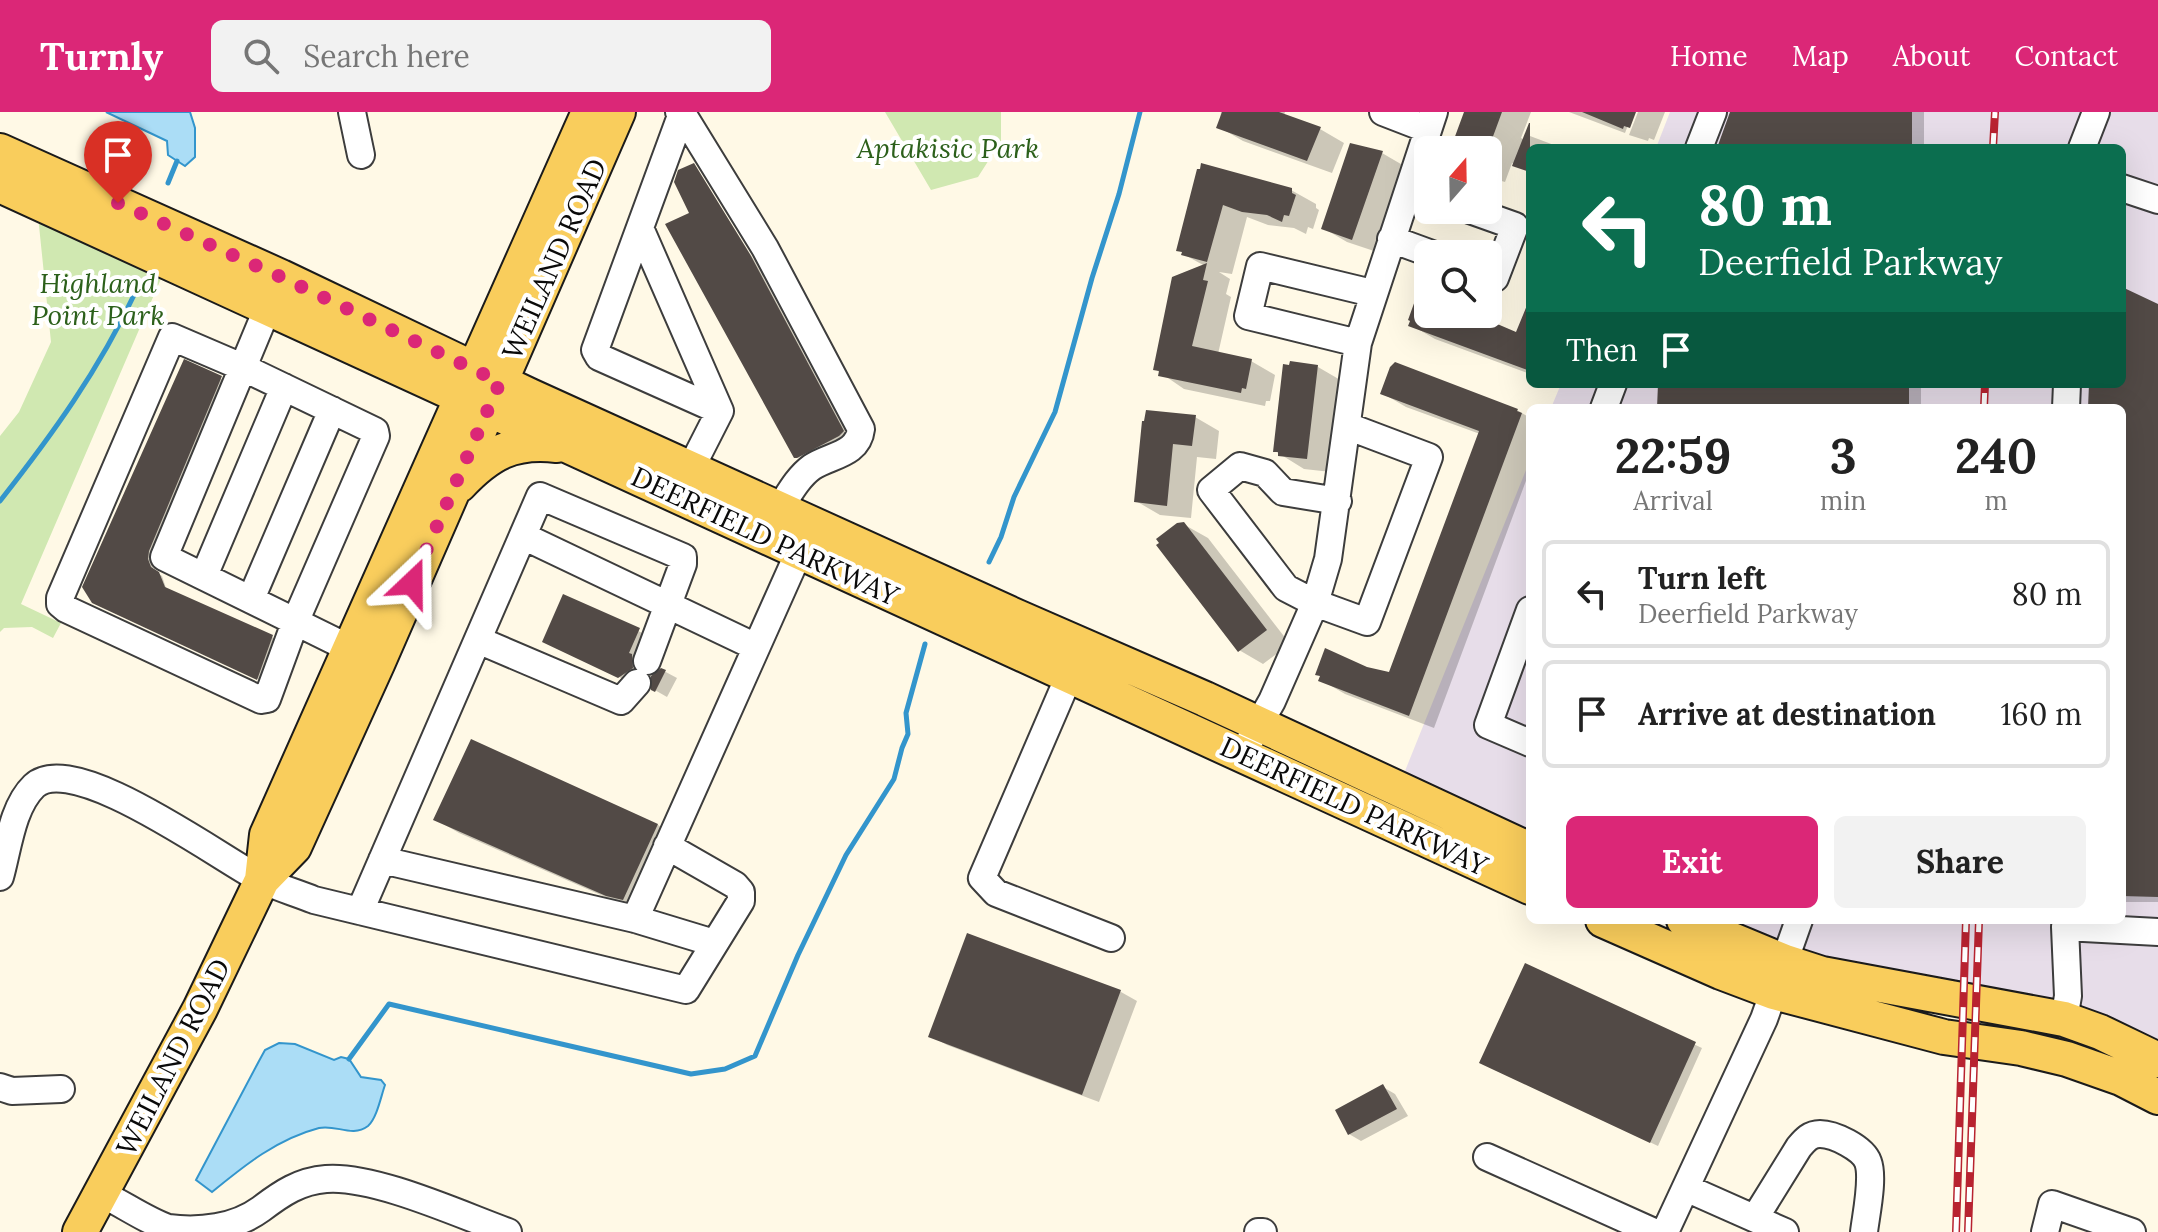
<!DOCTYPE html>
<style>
:root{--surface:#fff;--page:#f2f2f2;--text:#222;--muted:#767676;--line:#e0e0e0;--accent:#db2777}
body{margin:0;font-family:Lora,serif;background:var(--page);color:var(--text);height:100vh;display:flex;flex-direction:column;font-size:30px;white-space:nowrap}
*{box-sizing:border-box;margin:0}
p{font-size:26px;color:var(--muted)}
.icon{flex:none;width:44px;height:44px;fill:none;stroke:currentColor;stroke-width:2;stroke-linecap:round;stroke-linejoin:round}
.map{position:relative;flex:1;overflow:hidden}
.panel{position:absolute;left:1526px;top:292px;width:600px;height:520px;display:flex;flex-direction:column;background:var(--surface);border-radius:12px;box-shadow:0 8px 32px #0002}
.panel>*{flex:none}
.top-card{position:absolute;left:1526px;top:32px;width:600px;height:244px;border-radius:12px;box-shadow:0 8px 32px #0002;background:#0b6e4f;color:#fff;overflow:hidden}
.needle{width:52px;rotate:20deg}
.buttons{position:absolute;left:1414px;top:24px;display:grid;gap:16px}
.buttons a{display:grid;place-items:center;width:88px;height:88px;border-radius:12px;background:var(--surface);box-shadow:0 8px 32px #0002;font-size:40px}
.pin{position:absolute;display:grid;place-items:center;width:68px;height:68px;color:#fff;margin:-82px -34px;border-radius:50% 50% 50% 0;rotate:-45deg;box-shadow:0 0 8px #0007}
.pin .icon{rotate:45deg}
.me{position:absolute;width:88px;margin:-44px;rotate:23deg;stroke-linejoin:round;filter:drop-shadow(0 0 6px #0008)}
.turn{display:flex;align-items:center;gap:28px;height:168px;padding:0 40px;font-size:36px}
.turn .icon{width:104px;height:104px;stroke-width:2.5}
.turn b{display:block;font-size:56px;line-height:68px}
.then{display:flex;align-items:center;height:76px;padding:0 40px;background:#0003;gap:16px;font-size:30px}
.eta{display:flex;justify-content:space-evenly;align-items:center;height:136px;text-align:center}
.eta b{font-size:48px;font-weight:700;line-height:56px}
.action{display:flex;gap:16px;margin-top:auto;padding:16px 40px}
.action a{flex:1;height:92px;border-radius:12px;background:var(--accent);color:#fff;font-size:32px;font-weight:700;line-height:92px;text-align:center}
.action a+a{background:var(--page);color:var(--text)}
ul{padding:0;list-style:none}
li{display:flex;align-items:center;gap:24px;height:108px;margin:0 16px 12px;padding:0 24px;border:4px solid var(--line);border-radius:12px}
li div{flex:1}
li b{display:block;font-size:30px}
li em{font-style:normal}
header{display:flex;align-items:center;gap:48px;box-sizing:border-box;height:112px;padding:0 40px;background:var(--accent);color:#fff}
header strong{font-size:38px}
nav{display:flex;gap:44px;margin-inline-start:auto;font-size:28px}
.search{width:560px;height:72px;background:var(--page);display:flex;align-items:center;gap:20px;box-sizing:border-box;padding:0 28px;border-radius:12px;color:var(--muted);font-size:30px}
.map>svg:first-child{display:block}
</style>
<header>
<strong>Turnly</strong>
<div class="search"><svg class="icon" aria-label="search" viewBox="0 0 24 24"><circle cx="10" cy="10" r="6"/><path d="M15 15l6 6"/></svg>Search here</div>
<nav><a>Home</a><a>Map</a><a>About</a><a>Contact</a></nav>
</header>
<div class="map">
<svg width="2158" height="1120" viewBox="0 0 2158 1120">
<rect width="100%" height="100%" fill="#fff9e6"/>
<!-- industrial -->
<path fill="#e7dde9" d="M1670,0H2158V943L1865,861L1719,808H2122V296H1551L1561,272H2122V36H1656Z
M1530,348V729L1401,669Z"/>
<!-- green -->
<path fill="#d0e8b1" d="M885,0H1001V29L978,65L931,78Z
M38,104L163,162L21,492L61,511L53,526L32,515L4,516L0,520V324L19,300L51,230Z"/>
<!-- water -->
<path fill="#abddf6" stroke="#3395cc" stroke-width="2" d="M106,0H190L195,16V45L185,54L168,43L167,29Z
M279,931L295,932L334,948L341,945L349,947L361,965L381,968L385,973C381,984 377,1006 368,1014C352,1026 336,1012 319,1016C277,1027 245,1053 212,1080L196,1068L259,949L265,938Z"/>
<!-- shadow -->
<path fill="#0003" d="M1221,0H1285L1284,4L1320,17L1344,31L1332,61L1243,29L1219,15Z
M1466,0H1531L1521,26L1528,30L1530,24L1562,36H1530V61L1512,51L1505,70L1488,65V38H1452Z
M1569,0H1633L1625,21Z
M1638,0H1665L1654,28L1649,26L1648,29L1629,23Z
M1732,0H1924V36H1719Z
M1351,33L1382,41L1406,55L1377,140L1347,130L1323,116Z
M694,53L754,148L846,321L838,328L798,346L795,344L692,102Z
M1199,59L1291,78L1316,92V96L1319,98L1313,117L1308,115L1306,122L1294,116L1268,113L1247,105L1232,162L1219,160L1230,167L1226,182L1231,185L1218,242L1251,249L1275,263L1270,289H1266L1265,294L1184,277L1155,257L1205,154L1183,142Z
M2122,177L2158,194V790H2122V296H2090L2091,272H2122Z
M1419,183L1428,186V202H1467L1517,222L1530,188V262L1435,227L1411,213Z
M185,250L224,268L152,441L151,450L154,459L162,464L167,479L276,527L260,568L97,492Z
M1318,255L1342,269L1331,360L1304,357L1275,339Z
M1660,272H1921V296H1659Z
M1382,281L1517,298L1530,306V358L1434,616L1345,582L1321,568L1366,557L1390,562L1480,322L1406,295Z
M1195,305L1219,319L1216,347L1197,345L1191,406L1160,403L1136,389L1144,311Z
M1183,412L1208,426L1290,532L1263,552L1239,538Z
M564,485L651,525L644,551L632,571L556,536Z
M662,558L677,566L667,585L653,577Z
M472,629L658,713L682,727L633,797L459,721L435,707Z
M969,823L1121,880L1137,889L1099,990L947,933L931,924Z
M1526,854L1702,936L1658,1034L1489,955Z
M1383,975L1395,982L1408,1004L1361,1029L1349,1022Z"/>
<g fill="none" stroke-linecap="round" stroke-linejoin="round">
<!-- stream -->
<path stroke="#3395cc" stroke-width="5" d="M168,71L177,49
M0,389C52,323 99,258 135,181
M989,450L1001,425L1014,385L1055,300L1092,166L1119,82L1140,0
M349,947L389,892L691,962L725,957L755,944L798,843L846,743L894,667L902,636L908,622L906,601L925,532"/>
</g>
<!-- building -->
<path fill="#524a46" d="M1222,0H1279L1321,15L1307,49L1216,16Z
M1464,0H1502L1488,38H1450Z
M1582,0H1636L1630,16L1624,14L1623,17Z
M1730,0H1912V36H1717Z
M1529,11H1530V60L1512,54Z
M1350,31L1383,39L1352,128L1321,117Z
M694,51L751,144L844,319L839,324L797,346H794L665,112L689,101L674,70L678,58Z
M1201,51L1292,76V81L1296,83L1289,104L1284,103L1282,110L1267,103L1242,100L1223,93L1207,150L1181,143L1182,140L1176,139L1197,57H1200Z
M1207,151L1203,168L1208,169L1192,234L1252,247L1246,277L1242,276L1241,281L1158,264L1159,259L1153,258L1172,165Z
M1426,158L1428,202H1474L1516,220L1530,186V259L1408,214L1410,209L1408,208Z
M2122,175L2158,192V785L2122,784V296H2088L2089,272H2122Z
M184,247L222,264L149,439L148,447L151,455L159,460L165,475L273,523L257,568L92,491L82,475Z
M1290,249L1318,253L1307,347L1278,344V340H1273L1283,252L1289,253Z
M1395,250L1518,297L1517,299L1522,301L1409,604L1318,569L1320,564L1315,563L1325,536L1367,555L1389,560L1479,319L1380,282L1390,255Z
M1658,272H1909V296H1657Z
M1146,298L1196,303L1192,334L1173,332L1167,394L1134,390L1142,309H1144Z
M1184,410L1267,518L1238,540L1156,433L1159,431L1156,427L1177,411Z
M563,482L640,516L629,541L632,542L633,556L618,566L542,530Z
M661,556L666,558L655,580L651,578V564Z
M471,627L658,712L623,788L606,784L433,708Z
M967,821L1121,878L1082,983L928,925Z
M1525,851L1696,930L1650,1031L1479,951Z
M1383,972L1397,997L1348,1023L1335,998Z"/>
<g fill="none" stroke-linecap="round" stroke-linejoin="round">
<!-- minor casing -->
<g stroke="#3d3d3d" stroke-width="30">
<path id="minor" d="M352,0L361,43
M679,0L682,1L595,238L599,245L720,299L691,356
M1383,0L1427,17
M682,1L765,136L861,317C858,343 830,343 812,355C798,365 789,382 780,396
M1699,36L1713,0
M2082,36L2096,0
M2122,76L2158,88
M1470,98L1515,114L1495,166L1488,163
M640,116L720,299
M1391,127L1432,142
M268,195L164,445L367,545
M172,225L242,255L375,319L376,324L296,508L267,587L261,588L66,497L60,492V486Z
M1358,231L1248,204L1260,154L1372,181
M1604,296L1613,272
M2066,296L2067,272
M1338,389L1283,380L1265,361L1240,354L1211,378L1286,476L1315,491L1367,510L1429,345L1347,314
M523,424L756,535
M204,464L284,275
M251,487L332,298
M1530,498L1488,613L1530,631
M478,528L621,589L637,571
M1076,548L982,766L996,781L1111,826
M1251,626L1272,589L1315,491L1328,447L1358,231L1434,0
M382,748L635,807L714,831
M0,765C8,737 12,695 34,674C73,637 222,748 262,768C279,776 297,781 314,788L686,878L741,789V780L735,773L667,734
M360,799L540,384L683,445V452L647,549
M635,807L799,440
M2064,907L2068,884L2065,815L2158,820
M0,975L12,979L61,977
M1487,1045L1654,1120
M1686,1076L1785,1120
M102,1082C123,1092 147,1109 168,1116C200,1120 235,1116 261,1097C282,1081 300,1069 326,1067C374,1063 461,1103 508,1120
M1755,1106L1799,1035C1805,1028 1810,1022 1820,1022C1834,1022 1863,1036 1868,1050C1874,1066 1866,1103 1864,1120
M1258,1120H1263
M1665,1120L1764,907L1799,808
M2045,1120L2052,1092L2132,1120"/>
</g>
<!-- major casing -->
<g stroke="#1b1b1b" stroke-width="38">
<path id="major" d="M0,39L281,165L530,284L1017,505L1205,587L1530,738
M0,73L1530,775
M459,373C489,341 513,328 557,333
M262,768L294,735L378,550L618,0
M1603,808L1721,860L1774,880L1944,925L2021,936L2067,947L2121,966L2158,985
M1684,808L1785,850L1822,862L2064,907L2100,920L2158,948
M80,1120L200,897L262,768L267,723L589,0"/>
</g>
<!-- minor -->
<use href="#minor" stroke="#fff" stroke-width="26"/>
<!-- major -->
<use href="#major" stroke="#f9cd5c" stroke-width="34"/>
<!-- rail casing -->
<g stroke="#b82330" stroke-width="8">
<path id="rail" d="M1993,36L1995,0
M1984,296L1985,272
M1956,1120L1966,808
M1968,1120L1979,808"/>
</g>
<!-- rail -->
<use href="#rail" stroke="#fff" stroke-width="5" stroke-dasharray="15" stroke-linecap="butt"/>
</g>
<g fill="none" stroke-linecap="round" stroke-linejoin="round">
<!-- route -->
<path stroke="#db2777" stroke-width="14" stroke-dasharray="0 25.2" d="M118,91L281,165L500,270L412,471"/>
</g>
<g text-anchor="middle" stroke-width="8" stroke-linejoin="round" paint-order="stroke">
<!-- park labels -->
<g font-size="28" font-style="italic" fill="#2c601b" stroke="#fff">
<text x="948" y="46">Aptakisic Park</text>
<text x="98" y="181">Highland<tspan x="98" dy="32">Point Park</tspan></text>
</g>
<!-- street labels -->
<g font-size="28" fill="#0a0a0a" stroke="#fff">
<text transform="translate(554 147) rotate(-66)" y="10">WEILAND ROAD</text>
<text transform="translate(765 424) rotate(25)" y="10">DEERFIELD PARKWAY</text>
<text transform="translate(1354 694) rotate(25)" y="10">DEERFIELD PARKWAY</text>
<text transform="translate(173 945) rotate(-63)" y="10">WEILAND ROAD</text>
</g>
</g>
</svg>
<div class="buttons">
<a><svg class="needle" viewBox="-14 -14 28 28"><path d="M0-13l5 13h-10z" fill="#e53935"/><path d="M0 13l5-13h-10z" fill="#767676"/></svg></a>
<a><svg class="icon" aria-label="search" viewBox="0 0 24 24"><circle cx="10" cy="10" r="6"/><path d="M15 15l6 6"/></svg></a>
</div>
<div class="pin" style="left:118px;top:91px;background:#d93025"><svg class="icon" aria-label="arrive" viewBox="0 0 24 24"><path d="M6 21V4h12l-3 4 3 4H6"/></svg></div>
<svg class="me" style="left:412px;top:471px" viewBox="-20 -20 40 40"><path d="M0-17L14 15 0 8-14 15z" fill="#db2777" stroke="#fff" stroke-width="4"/></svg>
<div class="top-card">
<div class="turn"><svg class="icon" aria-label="left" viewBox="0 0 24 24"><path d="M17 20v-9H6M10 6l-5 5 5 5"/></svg><div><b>80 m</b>Deerfield Parkway</div></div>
<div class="then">Then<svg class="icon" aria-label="arrive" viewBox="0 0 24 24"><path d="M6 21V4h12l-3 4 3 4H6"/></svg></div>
</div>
<section class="panel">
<div class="eta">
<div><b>22:59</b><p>Arrival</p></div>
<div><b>3</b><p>min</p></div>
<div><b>240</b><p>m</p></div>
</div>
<ul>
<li><svg class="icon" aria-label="left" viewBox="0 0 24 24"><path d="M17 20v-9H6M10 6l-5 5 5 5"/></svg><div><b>Turn left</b><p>Deerfield Parkway</p></div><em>80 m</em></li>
<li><svg class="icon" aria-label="arrive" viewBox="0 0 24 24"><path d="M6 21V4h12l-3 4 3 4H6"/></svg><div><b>Arrive at destination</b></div><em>160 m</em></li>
</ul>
<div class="action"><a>Exit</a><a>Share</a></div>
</section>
</div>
